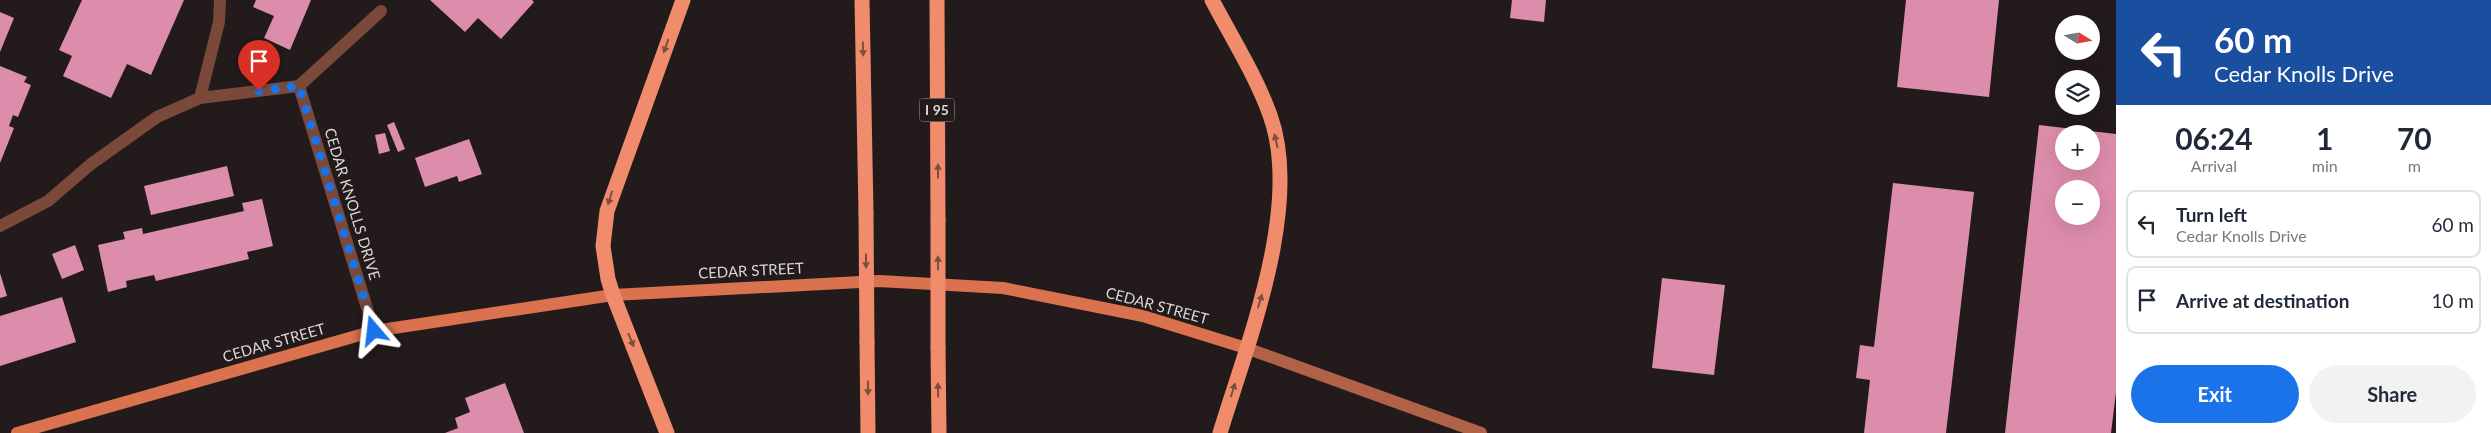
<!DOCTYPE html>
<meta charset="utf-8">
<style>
:root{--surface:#fff;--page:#f2f2f3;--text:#1f2937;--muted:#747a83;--line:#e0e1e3;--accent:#1a73e8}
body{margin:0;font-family:Lato,sans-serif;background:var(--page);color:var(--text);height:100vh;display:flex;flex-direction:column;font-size:19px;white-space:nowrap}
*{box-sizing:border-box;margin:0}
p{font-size:16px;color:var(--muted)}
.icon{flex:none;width:28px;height:28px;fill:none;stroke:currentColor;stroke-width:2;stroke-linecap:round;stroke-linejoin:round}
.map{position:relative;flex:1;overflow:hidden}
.details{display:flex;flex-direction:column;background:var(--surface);width:375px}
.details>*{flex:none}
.hud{background:#1a4fa0;color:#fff;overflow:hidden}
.needle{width:32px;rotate:101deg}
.buttons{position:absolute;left:2055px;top:15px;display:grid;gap:10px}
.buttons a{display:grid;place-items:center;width:45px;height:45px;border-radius:50%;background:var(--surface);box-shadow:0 5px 20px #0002;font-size:25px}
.pin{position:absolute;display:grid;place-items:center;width:42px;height:42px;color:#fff;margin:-51px -21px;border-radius:50% 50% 50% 0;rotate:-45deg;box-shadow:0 0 5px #0007}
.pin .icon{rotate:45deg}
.me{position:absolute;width:55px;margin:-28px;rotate:343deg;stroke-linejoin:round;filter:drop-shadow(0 0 4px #0008)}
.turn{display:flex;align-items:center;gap:18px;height:105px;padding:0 15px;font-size:22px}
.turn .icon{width:65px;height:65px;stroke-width:2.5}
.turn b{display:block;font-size:35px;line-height:42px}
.eta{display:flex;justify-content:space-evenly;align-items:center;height:85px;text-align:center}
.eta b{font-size:30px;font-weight:700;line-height:35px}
.button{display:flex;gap:10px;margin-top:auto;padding:10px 15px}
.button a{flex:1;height:58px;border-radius:30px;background:var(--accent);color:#fff;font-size:20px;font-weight:700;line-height:58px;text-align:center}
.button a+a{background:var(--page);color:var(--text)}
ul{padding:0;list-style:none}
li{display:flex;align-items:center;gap:15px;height:68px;margin:0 10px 8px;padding:0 5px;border:2px solid var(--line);border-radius:10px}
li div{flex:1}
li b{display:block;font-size:19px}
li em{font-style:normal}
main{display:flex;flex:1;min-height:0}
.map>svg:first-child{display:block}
</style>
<main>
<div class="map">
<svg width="2116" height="433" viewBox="0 0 2116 433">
<rect width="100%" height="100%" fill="#231b1b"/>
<!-- building -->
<path fill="#dc8dab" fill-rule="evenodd" d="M82,0H184L151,75L127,64L111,98L63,76L72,56L59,50Z
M256,0H311L290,50L264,38L274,16L253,7Z
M430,0H532L534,2L501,39L478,18L465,32Z
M1512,0H1546L1544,22L1510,18Z
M1906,0H1999L1989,97L1897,87Z
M0,12L14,18L0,52Z
M0,66L27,77L24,82L31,85L18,117L13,115L9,126L14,128L0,163Z
M394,122L405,149L398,152L387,125Z
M2039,125L2116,134V392L2111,433H2005ZM2064,134H2091V161H2064ZM2064,189H2091V216H2064Z
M385,133L390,151L379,154L375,135Z
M469,139L482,174L459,182L457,176L425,187L415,158Z
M227,166L234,196L151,215L144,186Z
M1893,183L1974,192L1946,433H1864L1870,380L1856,378L1860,345L1874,347Z
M262,199L273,246L247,252L249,259L156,281L154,275L126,281L127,287L108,292L98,245L125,239L123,232L142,228L143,234L244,211L242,203Z
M75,245L84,270L62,279L52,254Z
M0,273L7,296L0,298Z
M1662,278L1725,285L1714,375L1652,368Z
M62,297L76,342L0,366V316Z
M505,383L524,433H445L458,428L455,418L470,412L465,398Z"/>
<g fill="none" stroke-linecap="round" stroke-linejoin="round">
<!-- street -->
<path stroke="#7b4939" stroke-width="12" d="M299,86L381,11
M200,98L219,22L220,0
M0,226L48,201L91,164L157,117L200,98L299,86L374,331"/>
<!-- secondary -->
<path stroke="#b16147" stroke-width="12" d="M1246,348L1481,433"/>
<!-- primary -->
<path stroke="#da7250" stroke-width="12" d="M17,433L374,331L613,295L879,281L1003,288L1143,316L1246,348"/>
<!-- highway -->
<path stroke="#f08c6c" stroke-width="15" d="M862,0L866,213
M937,0L938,219
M1212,0C1232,38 1256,76 1270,115C1303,206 1247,344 1220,433
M867,342L868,433
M938,347L939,433
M667,433L613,295L608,279L603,246L607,211L683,0"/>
<!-- highway-bridge -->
<path stroke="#f08c6c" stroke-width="15" d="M866,213L867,342
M938,347V219"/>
</g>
<!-- one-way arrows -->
<defs><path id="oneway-solid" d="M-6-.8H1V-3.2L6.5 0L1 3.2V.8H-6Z" transform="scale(1.25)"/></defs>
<g fill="#7f4e3f">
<use href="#oneway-solid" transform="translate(666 46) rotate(110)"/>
<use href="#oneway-solid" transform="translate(863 49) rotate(89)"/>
<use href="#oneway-solid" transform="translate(1276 141) rotate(-103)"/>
<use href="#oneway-solid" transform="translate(938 171) rotate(-90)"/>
<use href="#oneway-solid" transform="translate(610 198) rotate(107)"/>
<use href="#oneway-solid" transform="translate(866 261) rotate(89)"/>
<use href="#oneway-solid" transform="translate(938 263) rotate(-90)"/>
<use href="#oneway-solid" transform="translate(1260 301) rotate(-73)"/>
<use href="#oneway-solid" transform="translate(631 340) rotate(68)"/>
<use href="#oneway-solid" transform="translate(868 388) rotate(89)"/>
<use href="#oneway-solid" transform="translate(938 390) rotate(-91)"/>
<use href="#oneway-solid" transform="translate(1233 390) rotate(-73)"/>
</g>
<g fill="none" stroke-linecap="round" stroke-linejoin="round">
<!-- route -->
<path stroke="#1a73e8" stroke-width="9" stroke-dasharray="0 16.2" d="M259,91L299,86L374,331"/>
</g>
<g text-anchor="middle" stroke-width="5" stroke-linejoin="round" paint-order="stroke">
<!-- shield labels -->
<rect fill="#231b1b" stroke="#a49e9e" stroke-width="1" x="919.5" y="98.5" width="35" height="23" rx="4"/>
<g font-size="14" font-weight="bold" fill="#dcd6d6">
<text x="937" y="115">I 95</text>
</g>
<!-- street labels -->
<g font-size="15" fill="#dcd6d6" stroke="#231b1b">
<text transform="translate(352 204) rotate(73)" y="5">CEDAR KNOLLS DRIVE</text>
<text transform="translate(751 271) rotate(-3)" y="5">CEDAR STREET</text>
<text transform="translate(1157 306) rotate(15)" y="5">CEDAR STREET</text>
<text transform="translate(274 343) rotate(-16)" y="5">CEDAR STREET</text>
</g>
</g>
</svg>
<div class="buttons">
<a><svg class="needle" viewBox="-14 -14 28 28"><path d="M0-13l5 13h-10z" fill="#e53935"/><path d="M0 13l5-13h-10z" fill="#747a83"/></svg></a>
<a><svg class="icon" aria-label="layers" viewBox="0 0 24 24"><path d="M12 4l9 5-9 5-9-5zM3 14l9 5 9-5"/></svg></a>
<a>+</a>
<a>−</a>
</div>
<div class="pin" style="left:259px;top:91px;background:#d93025"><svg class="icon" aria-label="arrive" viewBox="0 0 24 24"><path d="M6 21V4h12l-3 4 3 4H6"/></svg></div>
<svg class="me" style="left:374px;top:331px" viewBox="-20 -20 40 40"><path d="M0-17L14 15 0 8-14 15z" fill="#1a73e8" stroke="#fff" stroke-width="4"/></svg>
</div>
<section class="details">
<div class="hud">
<div class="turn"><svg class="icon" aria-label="left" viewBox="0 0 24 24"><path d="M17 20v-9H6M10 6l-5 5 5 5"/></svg><div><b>60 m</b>Cedar Knolls Drive</div></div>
</div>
<div class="eta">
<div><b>06:24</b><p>Arrival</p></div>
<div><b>1</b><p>min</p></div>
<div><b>70</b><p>m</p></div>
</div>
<ul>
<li><svg class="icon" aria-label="left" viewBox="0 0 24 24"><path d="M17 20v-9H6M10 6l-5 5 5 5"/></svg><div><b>Turn left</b><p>Cedar Knolls Drive</p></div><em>60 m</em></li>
<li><svg class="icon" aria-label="arrive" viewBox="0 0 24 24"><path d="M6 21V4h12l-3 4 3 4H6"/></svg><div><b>Arrive at destination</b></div><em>10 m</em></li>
</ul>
<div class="button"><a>Exit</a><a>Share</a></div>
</section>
</main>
